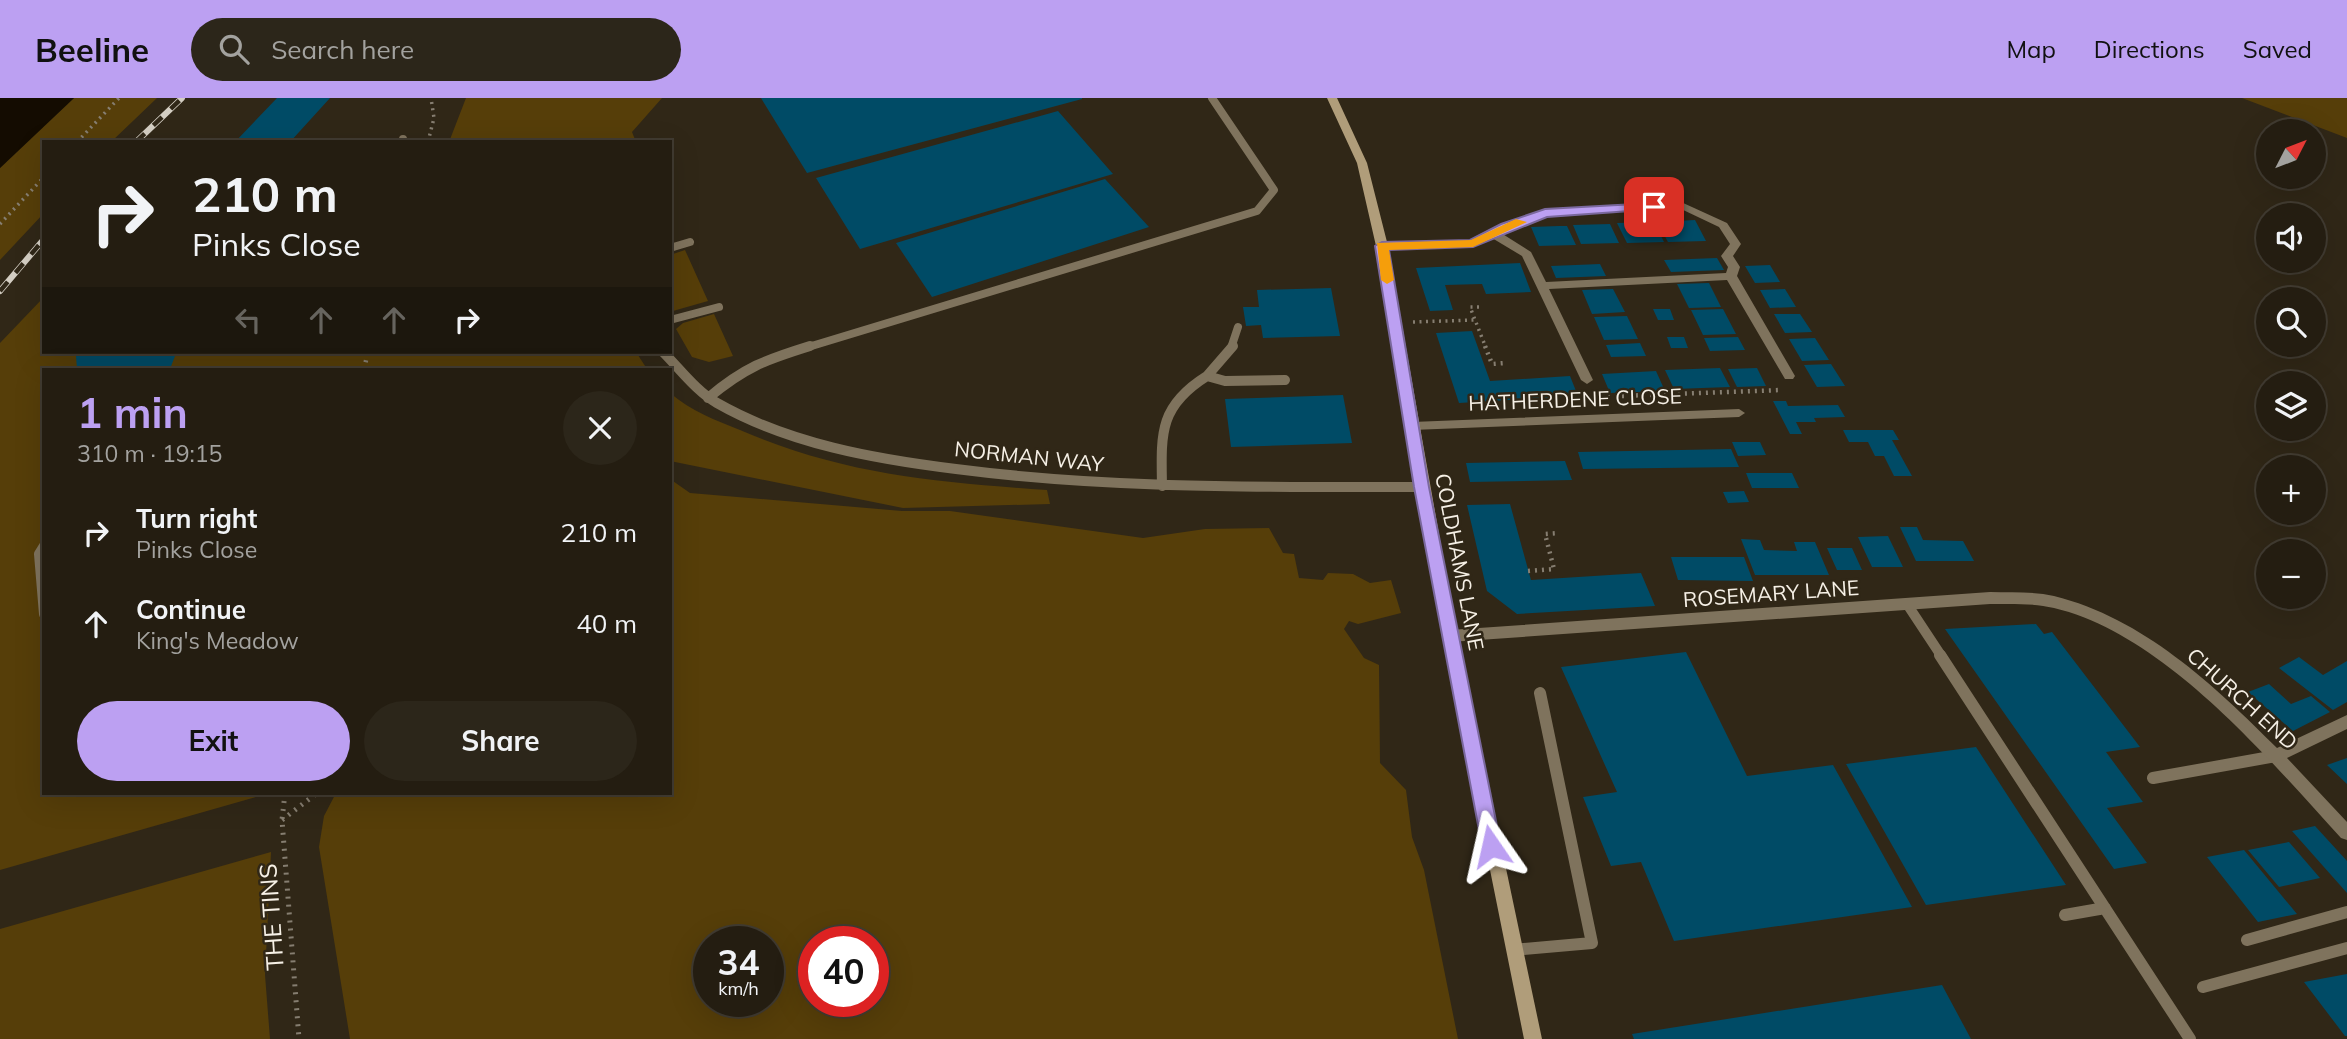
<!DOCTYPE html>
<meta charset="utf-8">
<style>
:root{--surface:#241d11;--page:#2c261a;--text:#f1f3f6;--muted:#a3a29f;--line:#413b31;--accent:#bca0f2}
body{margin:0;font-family:Mulish,sans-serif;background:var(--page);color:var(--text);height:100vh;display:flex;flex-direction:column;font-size:26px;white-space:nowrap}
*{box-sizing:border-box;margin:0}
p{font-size:23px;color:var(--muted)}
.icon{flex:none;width:38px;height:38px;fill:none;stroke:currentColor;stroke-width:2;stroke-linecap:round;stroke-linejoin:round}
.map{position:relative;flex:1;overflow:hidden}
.panel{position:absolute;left:42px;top:270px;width:630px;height:427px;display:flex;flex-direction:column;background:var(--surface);border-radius:0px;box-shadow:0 7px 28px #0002,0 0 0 2px var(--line)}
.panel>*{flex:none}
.hud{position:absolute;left:42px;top:42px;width:630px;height:214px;border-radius:0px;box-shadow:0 7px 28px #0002,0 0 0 2px var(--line);background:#241d11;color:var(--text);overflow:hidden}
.needle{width:46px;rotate:48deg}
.buttons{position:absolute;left:2256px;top:21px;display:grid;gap:14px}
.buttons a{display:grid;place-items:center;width:70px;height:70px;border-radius:50%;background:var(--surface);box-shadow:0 7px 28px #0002,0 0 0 2px var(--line);font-size:35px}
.speed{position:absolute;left:693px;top:828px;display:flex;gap:14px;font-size:35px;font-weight:700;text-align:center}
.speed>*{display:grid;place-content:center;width:91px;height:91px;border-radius:50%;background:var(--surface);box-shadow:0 7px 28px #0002,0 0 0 2px var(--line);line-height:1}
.speed small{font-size:18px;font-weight:400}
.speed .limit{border:10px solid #d22;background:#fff;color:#111}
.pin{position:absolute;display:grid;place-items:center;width:60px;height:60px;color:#fff;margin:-30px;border-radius:14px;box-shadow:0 4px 10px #0006}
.me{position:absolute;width:77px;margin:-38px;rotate:349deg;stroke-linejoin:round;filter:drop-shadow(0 0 5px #0008)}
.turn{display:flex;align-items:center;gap:24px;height:147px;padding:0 35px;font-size:32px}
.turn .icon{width:91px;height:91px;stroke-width:2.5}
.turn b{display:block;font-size:49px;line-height:60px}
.lanes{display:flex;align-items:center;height:66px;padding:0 35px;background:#0003;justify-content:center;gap:35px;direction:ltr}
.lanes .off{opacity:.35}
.round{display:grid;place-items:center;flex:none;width:74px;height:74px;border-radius:37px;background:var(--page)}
.overview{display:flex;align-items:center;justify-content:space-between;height:119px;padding:0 35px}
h1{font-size:42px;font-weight:700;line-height:52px;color:var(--accent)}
.action{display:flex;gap:14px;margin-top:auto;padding:14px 35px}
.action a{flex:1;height:80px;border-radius:42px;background:var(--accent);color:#111;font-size:28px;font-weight:700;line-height:80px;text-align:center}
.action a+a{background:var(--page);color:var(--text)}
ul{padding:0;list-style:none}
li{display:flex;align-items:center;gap:21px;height:91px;padding:0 35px}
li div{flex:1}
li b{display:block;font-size:26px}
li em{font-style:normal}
header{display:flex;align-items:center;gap:42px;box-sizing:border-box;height:98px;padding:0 35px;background:var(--accent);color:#111}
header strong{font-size:33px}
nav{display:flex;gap:38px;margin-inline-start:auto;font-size:24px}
.search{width:490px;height:63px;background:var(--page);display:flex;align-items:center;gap:18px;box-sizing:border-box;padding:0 24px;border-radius:38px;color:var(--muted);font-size:26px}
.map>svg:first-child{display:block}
</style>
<header>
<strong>Beeline</strong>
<div class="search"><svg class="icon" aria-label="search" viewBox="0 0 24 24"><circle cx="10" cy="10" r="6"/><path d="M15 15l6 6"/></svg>Search here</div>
<nav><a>Map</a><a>Directions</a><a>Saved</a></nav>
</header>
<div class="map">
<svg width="2347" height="941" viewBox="0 0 2347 941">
<rect width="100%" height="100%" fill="#302717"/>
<!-- green -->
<path fill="#563e09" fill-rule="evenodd" d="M74,0H157L111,44H44V115L0,162V70Z
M466,0H662L632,34L636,44H449Z
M2242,0H2347V40Z
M685,152L708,203L673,213L670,212V157Z
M44,199V254H636L647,271H44V695H270L0,772V245Z
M714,216L733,258L709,264L692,259L676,231L683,225Z
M670,295C691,313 715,322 740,332C845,377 935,384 1047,392L1050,406L903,410L670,363Z
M670,381L690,395L902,413H950L1143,440L1205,431L1269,430L1283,455L1294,456L1299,480L1323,482L1328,475L1353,476L1370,485L1391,482L1401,515L1358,526L1349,523L1344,531L1364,560L1379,567L1380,665L1406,692L1412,739L1424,772L1458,941H350L319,749L324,718L336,695H670ZM709,844H768V903H709ZM814,844H873V903H814Z
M271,754L265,877L270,941H0V831Z"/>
<!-- water -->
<path fill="#140c01" d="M0,0H74L0,70Z"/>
<!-- building -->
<path fill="#004b66" d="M277,0H330L290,44H235Z
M761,0H1082V1L807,75Z
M1058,13L1113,76L860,151L816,80Z
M1105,81L1149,129L932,199L896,145Z
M1695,122L1706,143L1668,144L1657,124Z
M1654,124L1664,144L1627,145L1617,125Z
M1610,126L1619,145L1581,146L1573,127Z
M1559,128H1567L1576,147L1539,148L1531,129Z
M1717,160L1724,172L1671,174L1664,162Z
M1520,165L1531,194L1486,196L1482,186L1445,187L1453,212L1430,213L1416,170Z
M1600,166L1606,178L1556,180L1551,168Z
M1770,167L1780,184L1755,185L1745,168Z
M1709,185L1721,209L1689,210L1677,186Z
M1331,190L1340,238L1263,240L1261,227L1246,228L1243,209H1259L1257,192Z
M1613,191L1625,214L1592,216L1582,192Z
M1785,191L1796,209L1770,210L1760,192Z
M1653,211H1670L1674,222H1658Z
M1723,211L1736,236L1703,237L1691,212Z
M1774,216H1800L1812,234L1785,235Z
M1627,218L1638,241L1604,242L1594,219Z
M1472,233L1490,283L1570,278L1578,298L1459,305L1436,235Z
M1667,239H1684L1688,250H1671Z
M1738,239L1745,252L1710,253L1704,240Z
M1815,240L1829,262L1802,263L1789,241Z
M1640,245L1646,258L1611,259L1606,247Z
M91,254H192V255L175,258L170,271H77L76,258Z
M1831,266L1845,288L1817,289L1804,267Z
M1720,270L1730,289L1674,291L1665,272Z
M1757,270L1766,288L1737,289L1728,271Z
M1656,273L1665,293L1610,295L1602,276Z
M1343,297L1352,345L1231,349L1225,301Z
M1773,303H1786L1788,308L1838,307L1845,319L1814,320L1816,324H1796L1802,336H1790Z
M1843,332H1893L1899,342H1892L1912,378H1894L1884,358H1875L1868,344H1849Z
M1732,344H1760L1766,357L1738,358Z
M1731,351L1739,369L1583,371L1578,354Z
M1565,363L1572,382L1470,384L1466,365Z
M1746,375H1792L1799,390H1752Z
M1744,393L1749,404L1728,405L1723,394Z
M1510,406L1531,482L1641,475L1655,508L1517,516L1487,493L1467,407Z
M1900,429H1917L1923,442L1963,443L1974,463H1916Z
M1888,438L1903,469H1872L1858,439Z
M1741,441L1760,442L1764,452L1797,453L1794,444H1815L1829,477H1755Z
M1827,450H1852L1862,472H1837Z
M1671,459H1744L1753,483L1678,482Z
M2036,526L2044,536L2052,534L2140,649L2106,654L2143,704L2107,710L2147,765L2114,771L1945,531Z
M1686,554L1747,678L1833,667L1912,809L1674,843L1641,764L1611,768L1583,699L1617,694L1561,569Z
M2299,559L2323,577L2347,563V604L2333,612L2279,570Z
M2269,586L2291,606L2311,598L2330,614L2293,633L2248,594Z
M1976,649L2066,787L1926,807L1846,666Z
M2347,660V686L2327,667Z
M2315,728L2347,763V795L2292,733Z
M2289,744L2320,780L2279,789L2248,752Z
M2244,752L2297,816L2258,824L2207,759Z
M2347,876V938H2345L2304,884Z
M1942,887L1971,941H1634L1632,936Z"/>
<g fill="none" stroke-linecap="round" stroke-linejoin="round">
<!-- path-far2 -->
<path stroke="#867e71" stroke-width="3.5" stroke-dasharray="2 4.5" stroke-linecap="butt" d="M77,44L119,0
M428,44L434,20L431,0
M0,126L44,79
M1479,209H1470L1486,250
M1413,224L1475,222"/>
<!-- path-far1 -->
<path stroke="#867e71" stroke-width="4.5" stroke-dasharray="2 5" stroke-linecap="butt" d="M1485,248L1492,266L1505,265
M364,271L368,254
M1594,299L1781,292
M1528,473L1554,471L1545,436L1559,435"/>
<!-- path -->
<path stroke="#867e71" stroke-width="5" stroke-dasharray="2 6" stroke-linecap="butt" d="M285,695L282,722L299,941
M282,722L317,695"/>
<!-- lane-far2 -->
<path stroke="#7f735d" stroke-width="8" d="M403,41V44
M670,150L690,144
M670,222L719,209
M805,250L1257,113L1274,92L1212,0
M1231,250L1238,229"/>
<!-- lane-far1 -->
<path stroke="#7f735d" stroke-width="10" d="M663,254C679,270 697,294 717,305C789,346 875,361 956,371C1110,391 1266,389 1422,389
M1207,278L1233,248
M708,300C745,269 765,262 810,248
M1162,388C1161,335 1159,308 1207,278L1225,283L1285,282
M44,448L39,456L44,516
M1907,506L1942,559"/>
<!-- lane -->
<path stroke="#7f735d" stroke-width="12" d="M1940,557L2190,941
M2153,680L2276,658
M2065,817L2105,810
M2247,842L2347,814
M1513,852L1592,845L1540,595
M2203,889L2347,850"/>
<!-- street -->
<path fill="#7f735d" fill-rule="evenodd" d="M1681,104L1727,125L1741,146L1733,158L1740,169L1737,178L1795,278L1793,281H1785L1727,182L1549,191L1593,282L1587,286L1581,282L1522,158L1492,140L1473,148L1382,151L1376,148L1382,145L1471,142L1501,127L1545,112ZM1679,110L1719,129L1730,146L1721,158L1728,169L1726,175L1546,184L1531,154L1501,135L1546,118Z
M1739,311L1745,315L1739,319L1412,332L1406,328L1412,324Z
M1990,494C2011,495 2034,493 2054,498C2143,520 2214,587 2277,650L2347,617V631L2287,660L2347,724V742L2341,740C2267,659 2164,536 2054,510C2033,505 2011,506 1990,506L1450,544L1445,542L1443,538L1445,534L1450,532Z"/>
<!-- secondary -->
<path fill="#b09d7a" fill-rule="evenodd" d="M1327,0H1337L1367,65L1388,148L1457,538L1542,941H1524L1443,538L1376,148L1357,65Z"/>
<!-- rail casing -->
<g stroke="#d4cec3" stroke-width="6">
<path id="rail" d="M136,44L182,0
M0,193L44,141"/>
</g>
<!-- rail -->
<use href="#rail" stroke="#302717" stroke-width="4.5" stroke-dasharray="12" stroke-linecap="butt"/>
</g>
<!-- route -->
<path fill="#bca0f2" stroke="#7a689d" stroke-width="2" d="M1654,105L1660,109L1658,111L1547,119L1473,149L1389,152L1429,389L1501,748L1498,754L1491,756L1485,754L1482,748L1414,389L1375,148L1382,144L1470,142L1501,126L1545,111Z"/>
<!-- slow -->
<path fill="#f59e0b" d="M1516,121L1527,124L1473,149L1389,152L1394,182L1387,186L1381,182L1377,145L1471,142Z"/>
<g text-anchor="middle" stroke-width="5" stroke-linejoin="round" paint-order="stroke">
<!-- street labels -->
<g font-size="21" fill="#f6f0e6" stroke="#302717">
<text transform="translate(1575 302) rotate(-2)" y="7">HATHERDENE CLOSE</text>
<text transform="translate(1029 359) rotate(6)" y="7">NORMAN WAY</text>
<text transform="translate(1459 464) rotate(79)" y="7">COLDHAMS LANE</text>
<text transform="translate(1771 496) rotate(-4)" y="7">ROSEMARY LANE</text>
<text transform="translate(2242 601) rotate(42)" y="7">CHURCH END</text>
</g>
<!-- near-street labels -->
<g font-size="24" fill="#f6f0e6" stroke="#302717">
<text transform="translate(272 819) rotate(-94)" y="8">THE TINS</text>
</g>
</g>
</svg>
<div class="buttons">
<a><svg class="needle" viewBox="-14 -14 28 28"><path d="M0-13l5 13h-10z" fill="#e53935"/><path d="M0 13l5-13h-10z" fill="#a3a29f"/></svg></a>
<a><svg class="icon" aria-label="sound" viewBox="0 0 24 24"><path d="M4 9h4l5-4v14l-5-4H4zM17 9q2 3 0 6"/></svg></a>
<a><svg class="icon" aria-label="search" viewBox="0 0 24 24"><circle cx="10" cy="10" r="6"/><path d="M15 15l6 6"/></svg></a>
<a><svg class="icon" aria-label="layers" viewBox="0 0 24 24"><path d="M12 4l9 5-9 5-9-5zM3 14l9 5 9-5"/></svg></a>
<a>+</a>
<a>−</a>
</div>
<div class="speed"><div>34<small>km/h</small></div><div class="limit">40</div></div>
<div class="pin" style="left:1654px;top:109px;background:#d93025"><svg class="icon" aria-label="arrive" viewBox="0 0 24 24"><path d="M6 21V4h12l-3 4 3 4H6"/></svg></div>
<svg class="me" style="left:1491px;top:748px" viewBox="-20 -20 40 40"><path d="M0-17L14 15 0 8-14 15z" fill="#bca0f2" stroke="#fff" stroke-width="4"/></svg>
<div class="hud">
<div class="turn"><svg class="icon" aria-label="right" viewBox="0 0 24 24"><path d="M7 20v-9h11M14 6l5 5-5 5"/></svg><div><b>210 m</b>Pinks Close</div></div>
<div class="lanes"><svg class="icon off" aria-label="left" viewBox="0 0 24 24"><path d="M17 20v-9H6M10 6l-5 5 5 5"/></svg><svg class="icon off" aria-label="ahead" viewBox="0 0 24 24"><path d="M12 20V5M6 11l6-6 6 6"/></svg><svg class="icon off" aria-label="ahead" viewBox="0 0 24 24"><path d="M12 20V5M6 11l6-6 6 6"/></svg><svg class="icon" aria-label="right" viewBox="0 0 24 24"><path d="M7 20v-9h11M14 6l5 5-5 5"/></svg></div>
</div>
<section class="panel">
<div class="overview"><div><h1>1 min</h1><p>310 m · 19:15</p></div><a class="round"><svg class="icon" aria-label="close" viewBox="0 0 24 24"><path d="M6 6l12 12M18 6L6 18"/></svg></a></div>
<ul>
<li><svg class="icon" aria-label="right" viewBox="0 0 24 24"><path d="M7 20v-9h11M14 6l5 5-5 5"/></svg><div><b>Turn right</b><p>Pinks Close</p></div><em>210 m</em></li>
<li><svg class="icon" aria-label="ahead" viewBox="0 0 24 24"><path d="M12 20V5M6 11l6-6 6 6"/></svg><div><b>Continue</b><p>King's Meadow</p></div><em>40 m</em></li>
</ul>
<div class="action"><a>Exit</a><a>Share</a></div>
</section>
</div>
